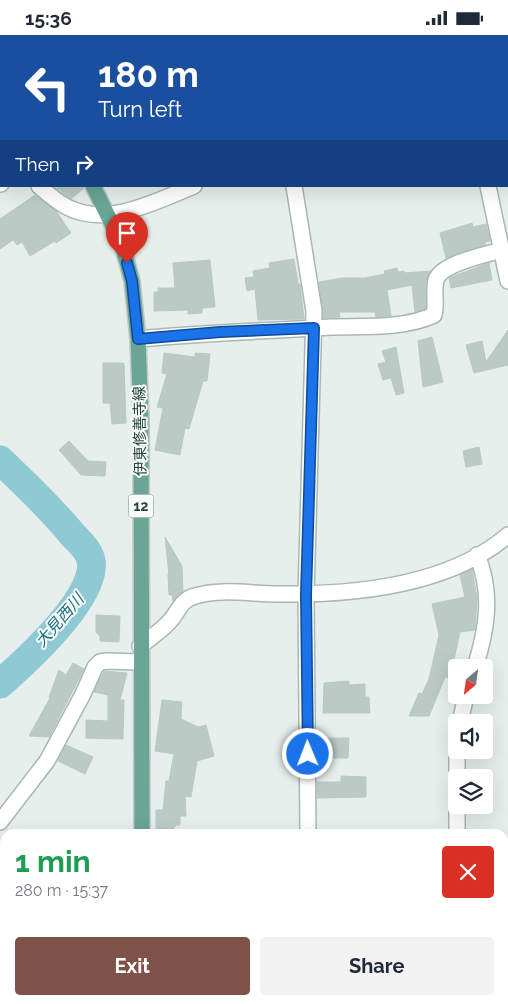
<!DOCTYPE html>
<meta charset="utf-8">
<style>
:root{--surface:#fff;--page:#f2f2f3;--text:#1f2937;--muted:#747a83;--accent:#7f5249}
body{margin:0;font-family:Raleway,"Noto Sans JP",sans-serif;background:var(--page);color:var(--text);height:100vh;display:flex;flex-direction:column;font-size:19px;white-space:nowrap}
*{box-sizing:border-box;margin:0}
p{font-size:16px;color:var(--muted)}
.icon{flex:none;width:28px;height:28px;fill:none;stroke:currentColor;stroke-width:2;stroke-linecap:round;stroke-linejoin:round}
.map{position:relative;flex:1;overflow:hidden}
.panel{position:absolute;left:0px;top:794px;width:509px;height:176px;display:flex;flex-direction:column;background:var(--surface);border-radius:15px 15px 0 0;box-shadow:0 5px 20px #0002}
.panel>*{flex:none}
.guide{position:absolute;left:0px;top:0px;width:509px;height:152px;box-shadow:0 5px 20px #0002;background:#1a4fa0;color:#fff;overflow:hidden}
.needle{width:32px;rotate:209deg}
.fabs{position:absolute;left:448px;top:624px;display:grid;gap:10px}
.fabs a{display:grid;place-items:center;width:45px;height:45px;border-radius:5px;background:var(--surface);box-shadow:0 5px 20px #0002;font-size:25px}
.pin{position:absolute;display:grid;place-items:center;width:42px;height:42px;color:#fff;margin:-51px -21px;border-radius:50% 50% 50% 0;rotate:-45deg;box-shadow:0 0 5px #0007}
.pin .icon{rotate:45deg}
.me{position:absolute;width:55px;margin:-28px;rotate:359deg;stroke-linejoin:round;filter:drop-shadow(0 0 4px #0008)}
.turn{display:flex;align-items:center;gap:18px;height:105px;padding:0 15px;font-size:22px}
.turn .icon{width:65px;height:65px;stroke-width:2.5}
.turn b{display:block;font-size:35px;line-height:42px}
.then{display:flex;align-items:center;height:48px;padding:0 15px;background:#0003;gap:10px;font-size:19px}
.round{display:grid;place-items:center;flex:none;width:52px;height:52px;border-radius:5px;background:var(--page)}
.summary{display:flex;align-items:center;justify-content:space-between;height:85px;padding:0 15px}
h1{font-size:30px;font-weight:700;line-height:38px;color:#1e9e55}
.action{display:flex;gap:10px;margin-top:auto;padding:10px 15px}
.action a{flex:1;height:58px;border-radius:5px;background:var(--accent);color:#fff;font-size:20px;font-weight:700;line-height:58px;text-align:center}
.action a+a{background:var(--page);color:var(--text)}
.status{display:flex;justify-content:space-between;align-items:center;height:35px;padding:0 25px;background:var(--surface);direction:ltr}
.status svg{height:14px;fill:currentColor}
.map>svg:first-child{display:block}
</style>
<div class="status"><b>15:36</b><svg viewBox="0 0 49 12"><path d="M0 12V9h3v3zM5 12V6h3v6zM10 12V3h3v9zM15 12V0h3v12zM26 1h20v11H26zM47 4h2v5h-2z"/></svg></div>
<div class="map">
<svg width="508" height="969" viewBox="0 0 508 969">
<rect width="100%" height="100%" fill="#e6efeb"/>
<!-- water -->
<path fill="#8ec9d4" d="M103,0H198L201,1H105Z"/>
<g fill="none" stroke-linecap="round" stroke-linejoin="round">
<!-- river -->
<path stroke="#8ec9d4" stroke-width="29" d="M0,425C25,449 50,472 72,499C77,505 86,512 89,520C107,554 24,628 0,649"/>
</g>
<!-- building -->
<path fill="#bbcac4" stroke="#b8c9c2" d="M54,151H84V153L71,164Z
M35,160L56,176L71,198L56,208L55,206L30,221L22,207L17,210L13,205L0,214V184Z
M472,188L473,192L486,189L490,206L485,207V210L446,223L440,198Z
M294,224L298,249H300L304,284L258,285L255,254L247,256L245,243L254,242L253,236L270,233L269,228Z
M210,225L215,272L202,273V278L188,279V275L154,276V257H158V253H175L173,228Z
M489,228L492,245L451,253L449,243L451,242Z
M397,233L398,237L404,236V238L431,236L426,247V273L415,277L412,250L387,255L391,281L376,282L375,277H339L340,282L323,283L319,247L342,243H365L385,239L384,236Z
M508,295V330L474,338L466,310L482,306L486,327Z
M432,302L443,347L423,352L418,306Z
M396,312L404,358L396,360L391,343L383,345L378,329L386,327L382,316Z
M164,318L195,322V318L210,319L207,346H203L189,394L185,393L180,420L155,415L163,373L157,372L167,339L162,338Z
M103,328H124L126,388L112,389L110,368H103Z
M69,406L88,426L106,427L105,441L81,440L59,415Z
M479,412L482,429L466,432L463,416Z
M165,502L182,531L183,556L173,566L172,560H169L168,539H169Z
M472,534L477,563L475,595L460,597L450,643L445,642L429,681H409L419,658L422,659L429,644L439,600L432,569L465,562L460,540Z
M96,580L120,581L119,607L100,606V601L96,597Z
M73,628L84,634L49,702L29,701L50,663L49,662L59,635L66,640Z
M104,636L127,638L120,665H124L123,704L86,703V685L108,686V660L94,657Z
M349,646V650L365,649V662H369L370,678H323L324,648Z
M162,665L182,667L181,684L198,692L206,690L214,721L197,726L191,762L185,761L186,781H180V790H176L171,797H156V775H163L166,746H169L174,719L155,716Z
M322,703H349L348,723H322Z
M66,710L93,722L85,739L58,726Z
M341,741L366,742V762L317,763V747H341Z"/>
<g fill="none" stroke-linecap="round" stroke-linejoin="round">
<!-- minor casing -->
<g stroke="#a8b8b2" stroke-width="18">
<path id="minor" d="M0,149H1
M39,151C48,159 57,167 67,172C107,193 156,166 194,151
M294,151L314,276L306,560L308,799
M488,151L508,246
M138,304C202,298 267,296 332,292C364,291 404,294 434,280C437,268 433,257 436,245C441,228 486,220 501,215
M140,611C150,603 161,596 169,587C179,577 180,565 195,561C221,553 251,559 278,559C353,560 449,551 508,500
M475,632C487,595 493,558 477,520
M460,688L466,660
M457,742V715
M0,787L47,726L83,659L95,632L100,627L107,626L140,627
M457,799V770
M0,908L5,923
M504,943H508
M309,969V965"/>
</g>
<!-- major casing -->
<g stroke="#c2cac8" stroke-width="18">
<path id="major" d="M0,37L1,38
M93,151L122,209L132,246L138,304L141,385L142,799
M143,965V969"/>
</g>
<!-- minor -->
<use href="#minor" stroke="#fff" stroke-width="15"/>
<!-- major -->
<use href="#major" stroke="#6aa596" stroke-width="15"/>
</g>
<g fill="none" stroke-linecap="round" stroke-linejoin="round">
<!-- route casing -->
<g stroke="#114b97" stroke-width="12">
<path id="route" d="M127,228L132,246L138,304L220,297L314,293L306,560L308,719"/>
</g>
<!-- route -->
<use href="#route" stroke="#1a73e8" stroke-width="9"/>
</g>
<g text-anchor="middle" stroke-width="4" stroke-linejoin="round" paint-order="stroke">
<!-- shield labels -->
<rect fill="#f7fbf9" stroke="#637a73" stroke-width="1" x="128.5" y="459.5" width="25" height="23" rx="4"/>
<g font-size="14" font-weight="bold" fill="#24423a">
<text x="141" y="476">12</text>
</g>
<!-- street labels -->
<g font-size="15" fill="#24423a" stroke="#f7fbf9">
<text transform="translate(140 396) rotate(-91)" y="5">伊東修善寺線</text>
</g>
<!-- water labels -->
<g font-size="16" font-style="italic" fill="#1c6f80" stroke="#f7fbf9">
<text transform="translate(59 585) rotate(-49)" y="6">大見西川</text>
</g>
</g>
</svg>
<div class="fabs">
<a><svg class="needle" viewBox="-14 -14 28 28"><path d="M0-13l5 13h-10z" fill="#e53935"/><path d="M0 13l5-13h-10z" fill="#747a83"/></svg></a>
<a><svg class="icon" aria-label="sound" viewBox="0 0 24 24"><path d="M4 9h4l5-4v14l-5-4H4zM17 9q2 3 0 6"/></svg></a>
<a><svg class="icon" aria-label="layers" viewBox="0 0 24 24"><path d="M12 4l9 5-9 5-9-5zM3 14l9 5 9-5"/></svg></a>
</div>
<div class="pin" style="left:127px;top:228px;background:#d93025"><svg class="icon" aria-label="arrive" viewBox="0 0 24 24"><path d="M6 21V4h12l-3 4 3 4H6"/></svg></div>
<svg class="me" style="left:308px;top:719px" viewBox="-20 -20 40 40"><circle r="17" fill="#1a73e8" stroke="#fff" stroke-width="3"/><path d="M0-11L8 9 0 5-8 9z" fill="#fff"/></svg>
<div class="guide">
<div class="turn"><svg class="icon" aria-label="left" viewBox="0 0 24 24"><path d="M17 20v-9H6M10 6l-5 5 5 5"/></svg><div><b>180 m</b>Turn left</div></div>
<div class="then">Then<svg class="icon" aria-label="right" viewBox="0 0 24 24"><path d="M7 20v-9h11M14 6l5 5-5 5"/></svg></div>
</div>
<section class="panel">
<div class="summary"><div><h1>1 min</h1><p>280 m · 15:37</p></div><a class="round" style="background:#d93025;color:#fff"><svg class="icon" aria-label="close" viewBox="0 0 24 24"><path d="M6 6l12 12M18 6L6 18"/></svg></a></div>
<div class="action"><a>Exit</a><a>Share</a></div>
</section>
</div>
